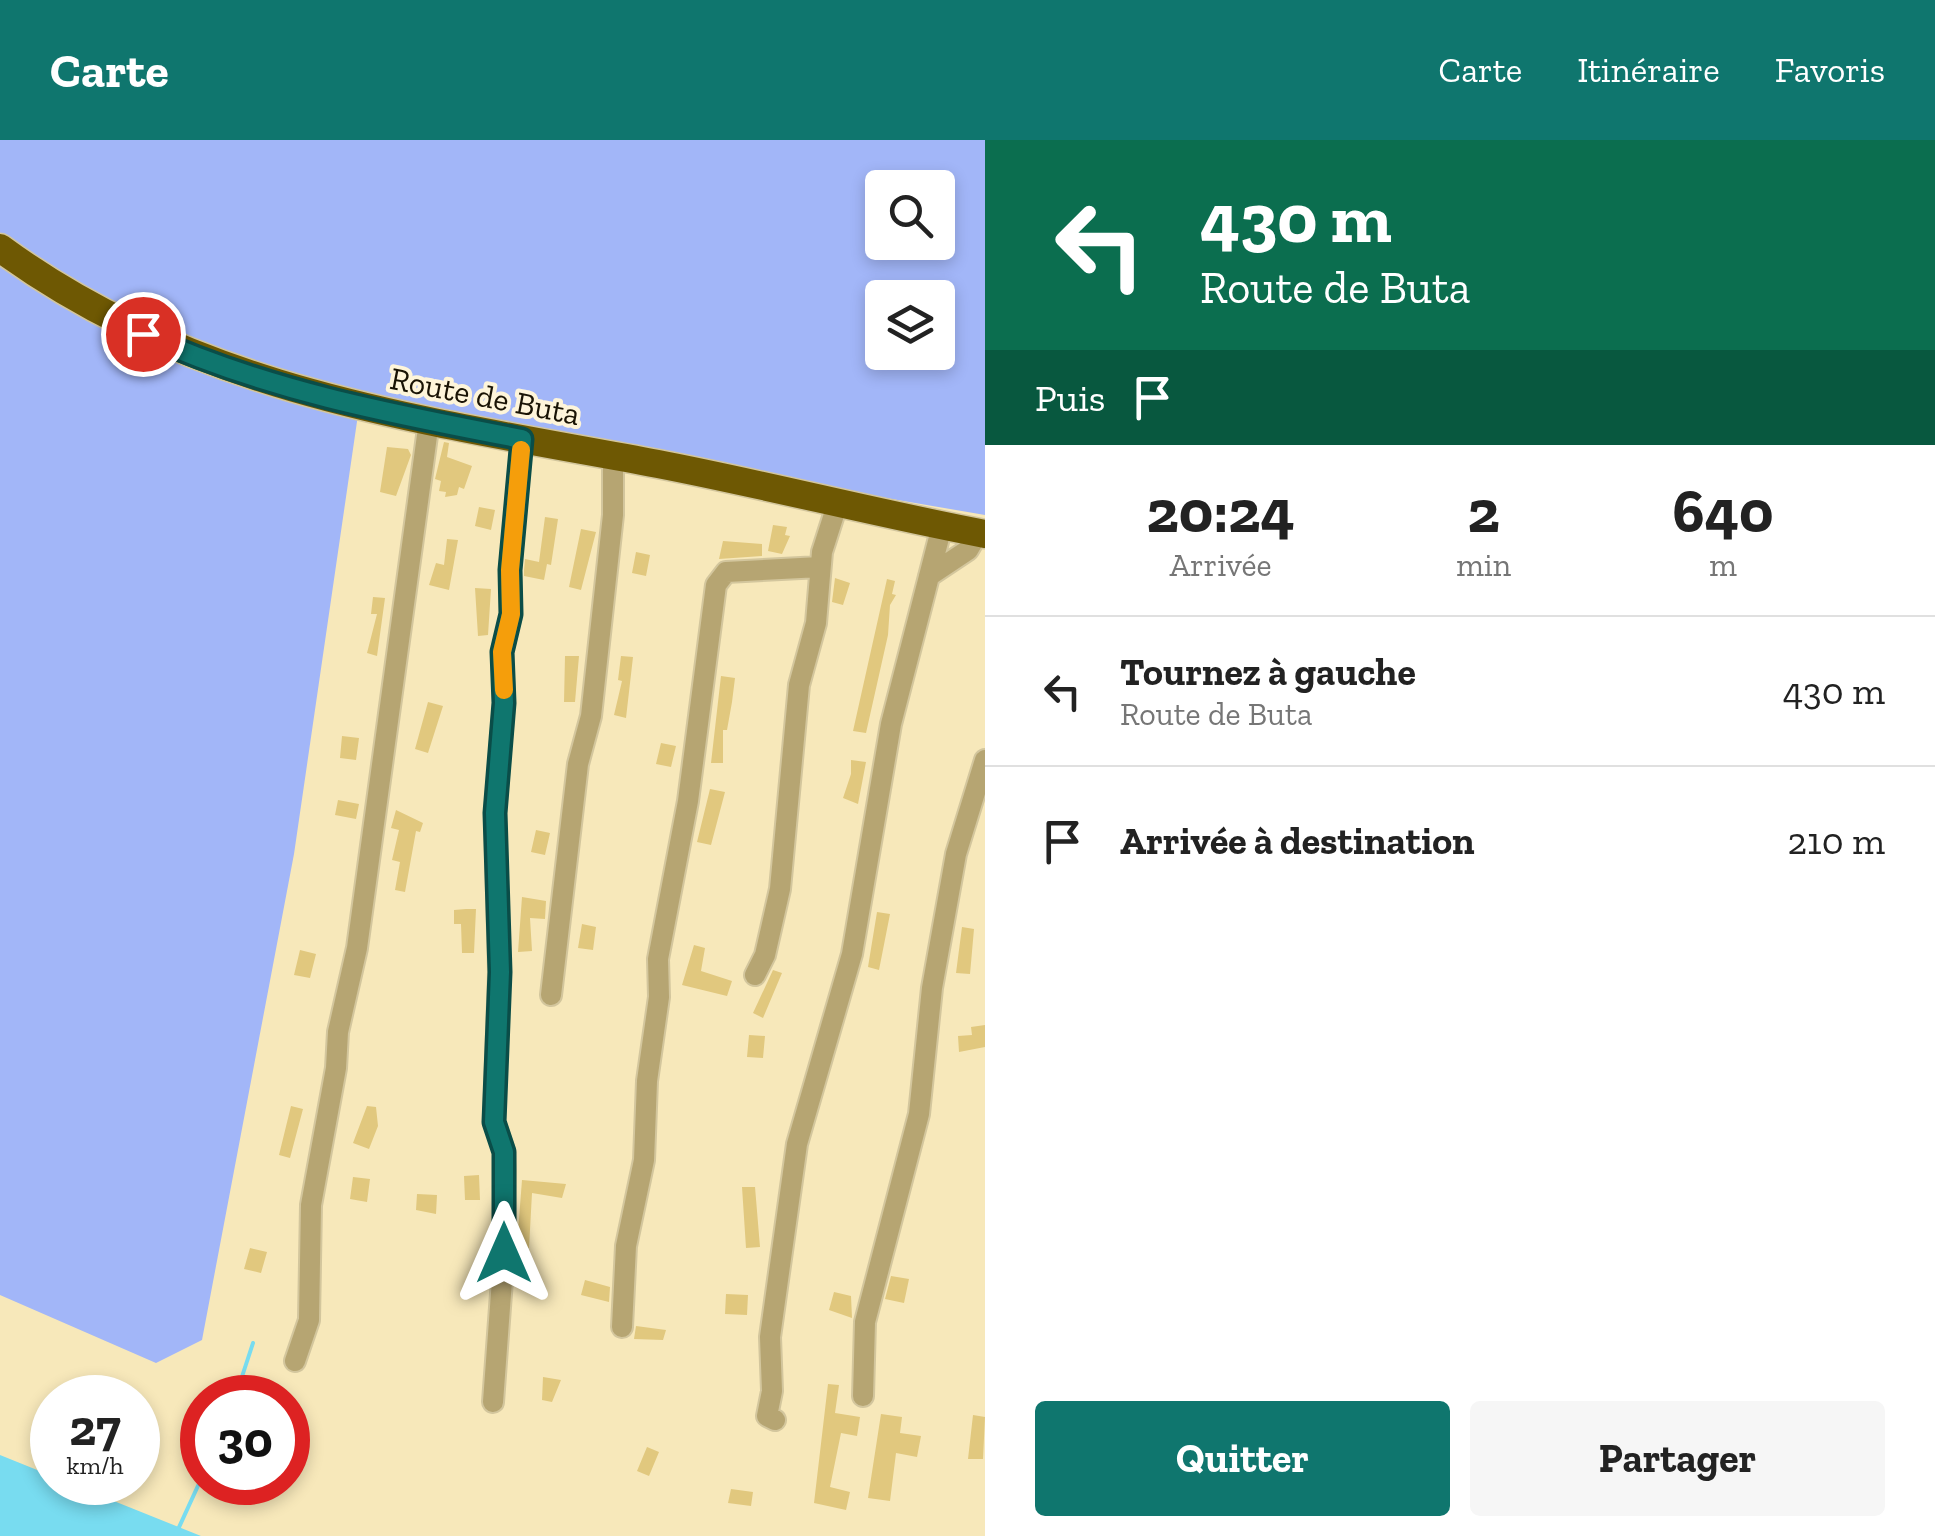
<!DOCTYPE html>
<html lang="fr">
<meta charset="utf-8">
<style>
:root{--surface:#fff;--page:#f6f6f6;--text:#222;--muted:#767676;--line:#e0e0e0;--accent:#0f766e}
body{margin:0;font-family:"Zilla Slab",serif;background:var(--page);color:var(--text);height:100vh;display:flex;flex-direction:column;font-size:38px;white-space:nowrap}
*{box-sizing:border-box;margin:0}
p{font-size:32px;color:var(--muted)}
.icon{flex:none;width:55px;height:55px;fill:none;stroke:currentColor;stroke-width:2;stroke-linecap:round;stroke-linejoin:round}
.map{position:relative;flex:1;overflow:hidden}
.details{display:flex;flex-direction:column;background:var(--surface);width:950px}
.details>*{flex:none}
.banner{background:#0b6e4f;color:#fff;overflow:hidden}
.fabs{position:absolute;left:865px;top:30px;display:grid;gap:20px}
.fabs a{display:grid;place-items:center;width:90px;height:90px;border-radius:10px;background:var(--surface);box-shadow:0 5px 15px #0003;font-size:50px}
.speed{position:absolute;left:30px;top:1235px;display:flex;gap:20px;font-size:50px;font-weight:700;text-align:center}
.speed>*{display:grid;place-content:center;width:130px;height:130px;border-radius:50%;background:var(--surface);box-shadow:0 5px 15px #0003;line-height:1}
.speed small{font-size:25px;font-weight:400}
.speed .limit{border:15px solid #d22;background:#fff;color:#111}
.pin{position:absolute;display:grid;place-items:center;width:85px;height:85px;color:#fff;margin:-42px;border:5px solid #fff;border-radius:50%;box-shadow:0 2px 10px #0007}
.me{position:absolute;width:110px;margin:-55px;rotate:0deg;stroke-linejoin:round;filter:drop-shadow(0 0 8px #0008)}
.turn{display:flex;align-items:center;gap:35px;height:210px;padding:0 50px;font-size:45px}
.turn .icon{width:130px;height:130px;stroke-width:2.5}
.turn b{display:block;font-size:70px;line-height:85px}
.then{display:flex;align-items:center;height:95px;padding:0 50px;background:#0003;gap:20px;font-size:38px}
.eta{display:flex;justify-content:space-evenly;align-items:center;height:170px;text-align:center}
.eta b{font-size:60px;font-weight:800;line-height:70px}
.primary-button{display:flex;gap:20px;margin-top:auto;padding:20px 50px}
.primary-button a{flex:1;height:115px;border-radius:10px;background:var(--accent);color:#fff;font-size:40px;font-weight:800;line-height:115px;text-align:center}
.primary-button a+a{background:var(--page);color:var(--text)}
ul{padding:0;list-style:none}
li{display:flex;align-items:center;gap:30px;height:150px;padding:0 50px;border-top:2px solid var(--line)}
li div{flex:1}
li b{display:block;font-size:38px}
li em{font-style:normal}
header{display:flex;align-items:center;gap:60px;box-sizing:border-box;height:140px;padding:0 50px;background:var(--accent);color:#fff}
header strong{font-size:48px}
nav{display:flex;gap:55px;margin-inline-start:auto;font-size:35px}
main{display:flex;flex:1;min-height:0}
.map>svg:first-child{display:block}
</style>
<header>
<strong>Carte</strong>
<nav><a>Carte</a><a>Itinéraire</a><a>Favoris</a></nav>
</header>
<main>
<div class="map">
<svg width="985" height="1396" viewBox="0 0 985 1396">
<rect width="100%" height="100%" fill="#f7e8ba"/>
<!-- forest -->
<path fill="#a2b6f8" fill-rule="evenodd" d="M0,0H985V375L607,310L360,261L294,714L202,1200L156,1223L0,1155ZM882,48H938V102H882ZM882,158H938V212H882Z"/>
<!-- water -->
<path fill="#78dcf0" d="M0,1315L52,1336V1342L69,1343L201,1396H0Z"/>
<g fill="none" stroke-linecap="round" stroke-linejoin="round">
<!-- stream -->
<path stroke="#78dcf0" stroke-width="4" d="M235,1258L253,1203
M175,1396L202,1337"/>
</g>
<!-- building -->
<path fill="#e1c87e" d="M444,302L449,303L447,317L472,326L464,349L459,347L457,355L445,357L446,352L439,351L441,341L435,339Z
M387,307L408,309L411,315L396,356L380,352Z
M479,367L495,370L491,390L475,386Z
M545,377L558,379L551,425L547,424L544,440L524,436V430L525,419L539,422Z
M773,385L787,387L785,395L790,396L782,414L768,411Z
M581,389L596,392L581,450L569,447Z
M447,399L458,400L449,450L429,445L436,423L444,425Z
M723,401L762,404V416L719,419Z
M636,412L650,415L646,436L632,433Z
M835,438L850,443L843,465L832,462Z
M887,439L895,441L892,454L896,455L890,465L888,495L866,593L853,591Z
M475,448L491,449L488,495L478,496Z
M373,457L385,458L377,516L367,513L377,474H371Z
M565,516H579L575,562H564Z
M621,516L633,517L626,578L614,575L622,541L618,540Z
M721,536L735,538L732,562L727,590H723V623H711Z
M428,562L443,566L428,613L415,609Z
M342,596L359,598L356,620L340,618Z
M661,603L676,606L671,627L656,624Z
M851,620L866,622L858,664L843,658L851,634Z
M710,649L725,652L711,705L697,702Z
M338,660L359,664L356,679L335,675Z
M396,670L423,683L420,692L416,691L405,752L395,750L400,722L392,720L399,690L391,688Z
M536,690L550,693L545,715L531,712Z
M522,757L546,761L545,779L530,778L532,811L518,812Z
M466,769H476L474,813H462L461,784H454V770Z
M877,772L890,774L879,830L868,827Z
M582,784L596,787L593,810L578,808Z
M962,787L974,789L970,834L956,833Z
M694,805L705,808L701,831L732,841L727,856L682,845Z
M300,810L316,814L310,838L294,835Z
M773,830L782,833L763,878L753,873Z
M985,885V907L959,912L958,896L972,895L971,887Z
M749,895L765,896L763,918L747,917Z
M291,966L303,969L290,1018L279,1015Z
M367,966L376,967L378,986L369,1009L353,1003Z
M479,1035L480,1060H465L464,1036Z
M353,1037L370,1039L367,1062L350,1059Z
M522,1040L566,1044L562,1058L532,1053L529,1108H521L518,1092Z
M742,1047H755L760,1107L746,1108Z
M417,1054L437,1055L436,1074L416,1070Z
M250,1108L267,1112L261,1133L244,1129Z
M891,1136L909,1139L904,1163L885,1159Z
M585,1140L610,1147L609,1162L581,1155Z
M834,1152L851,1156L852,1178L829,1170Z
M726,1154L748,1155L747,1175L725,1174Z
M636,1186L666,1190L663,1200L634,1199Z
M543,1237L561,1240L552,1262L542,1260Z
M828,1244L839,1245L835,1273L860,1277L857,1296L841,1293L830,1347L850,1352L846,1370L814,1363Z
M881,1274L902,1277L900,1293L921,1296L917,1317L896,1313L890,1361L868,1358Z
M973,1275L985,1277L983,1319H968Z
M647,1307L659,1312L649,1336L637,1331Z
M731,1349L753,1352L751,1366L728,1363Z"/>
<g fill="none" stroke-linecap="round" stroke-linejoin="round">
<!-- minor casing -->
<g stroke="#d3c69d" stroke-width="24">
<path id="minor" d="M929,436L968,410L978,393
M755,835L765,815L780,749L799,545L816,483L822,412L838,362
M551,855L578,624L591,576L613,375V316
M622,1187L626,1106L644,1020L647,941L659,857L658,819L688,661L716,445L726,432L820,427
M295,1221L309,1180L311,1065L336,928L338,892L357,808L429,281
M863,1256L865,1182L919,974L932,848L956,714L985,620
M493,1262L504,1113L505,1030L504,1011L494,982L499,832L495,673L504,563L502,512L511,475L510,430L522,299
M775,1280L767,1276L772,1251L770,1197L797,1004L852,814L891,584L942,386"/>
</g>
<!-- highway casing -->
<g stroke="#d3c69d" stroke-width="31">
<path id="highway" d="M0,108C197,253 424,280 658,324C767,345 875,373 985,394"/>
</g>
<!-- minor -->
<use href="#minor" stroke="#b6a572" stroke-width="20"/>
<!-- highway -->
<use href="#highway" stroke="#6e5803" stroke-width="28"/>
</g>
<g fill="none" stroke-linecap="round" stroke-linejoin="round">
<!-- route casing -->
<g stroke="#0a4d48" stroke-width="25">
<path id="route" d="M143,194C264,250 391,274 522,299L510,430L511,474L502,512L504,563L495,673L500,832L494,982L504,1012V1113"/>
</g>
<!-- route -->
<use href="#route" stroke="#0f766e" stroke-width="18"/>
<!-- slow -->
<path stroke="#f59e0b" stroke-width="18" d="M504,550L502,512L511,474L510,430L521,310"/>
</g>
<g text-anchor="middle" stroke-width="8" stroke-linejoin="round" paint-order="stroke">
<!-- street labels -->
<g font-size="32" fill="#191304" stroke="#fef5da">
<text transform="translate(485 256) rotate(11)" y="11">Route de Buta</text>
</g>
</g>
</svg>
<div class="fabs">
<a><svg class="icon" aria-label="search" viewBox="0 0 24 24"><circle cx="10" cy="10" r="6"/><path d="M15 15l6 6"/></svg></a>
<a><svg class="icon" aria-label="layers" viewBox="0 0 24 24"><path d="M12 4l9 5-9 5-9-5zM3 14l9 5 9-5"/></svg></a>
</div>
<div class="speed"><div>27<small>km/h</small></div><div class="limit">30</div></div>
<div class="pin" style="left:143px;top:194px;background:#d93025"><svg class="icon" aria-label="arrive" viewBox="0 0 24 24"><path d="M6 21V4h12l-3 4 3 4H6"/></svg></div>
<svg class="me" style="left:504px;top:1113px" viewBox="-20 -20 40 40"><path d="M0-17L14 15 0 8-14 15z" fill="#0f766e" stroke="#fff" stroke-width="4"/></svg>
</div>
<section class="details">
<div class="banner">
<div class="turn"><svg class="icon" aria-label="left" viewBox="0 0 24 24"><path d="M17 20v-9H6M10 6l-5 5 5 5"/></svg><div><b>430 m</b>Route de Buta</div></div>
<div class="then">Puis<svg class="icon" aria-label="arrive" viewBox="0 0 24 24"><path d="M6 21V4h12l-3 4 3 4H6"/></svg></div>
</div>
<div class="eta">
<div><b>20:24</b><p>Arrivée</p></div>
<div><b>2</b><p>min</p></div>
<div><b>640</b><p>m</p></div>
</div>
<ul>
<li><svg class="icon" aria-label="left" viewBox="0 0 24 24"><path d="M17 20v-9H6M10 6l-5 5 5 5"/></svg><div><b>Tournez à gauche</b><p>Route de Buta</p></div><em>430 m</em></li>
<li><svg class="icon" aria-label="arrive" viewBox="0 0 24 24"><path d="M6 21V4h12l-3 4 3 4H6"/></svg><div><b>Arrivée à destination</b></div><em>210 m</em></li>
</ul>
<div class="primary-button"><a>Quitter</a><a>Partager</a></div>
</section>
</main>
